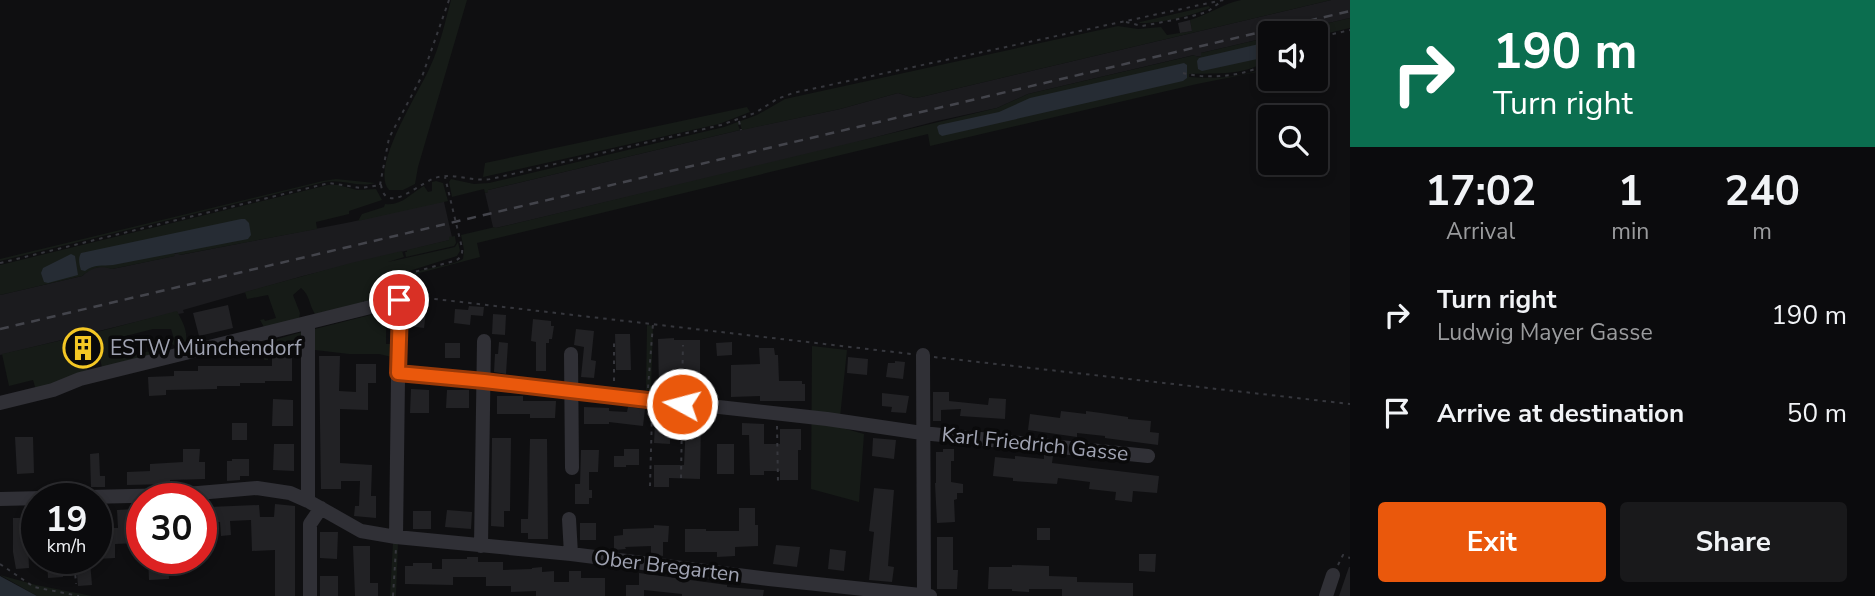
<!DOCTYPE html>
<meta charset="utf-8">
<style>
:root{--surface:#0b0b0d;--page:#19191b;--text:#f1f3f6;--muted:#9a9b9d;--line:#2b2b2e;--accent:#ea580c}
body{margin:0;font-family:"Nunito Sans",sans-serif;background:var(--page);color:var(--text);height:100vh;display:flex;flex-direction:column;font-size:26px;white-space:nowrap}
*{box-sizing:border-box;margin:0}
p{font-size:23px;color:var(--muted)}
.icon{flex:none;width:38px;height:38px;fill:none;stroke:currentColor;stroke-width:2;stroke-linecap:round;stroke-linejoin:round}
.map{position:relative;flex:1;overflow:hidden}
.sheet{display:flex;flex-direction:column;background:var(--surface);width:525px}
.sheet>*{flex:none}
.guide{background:#0b6e4f;color:#fff;overflow:hidden}
.controls{position:absolute;left:1258px;top:21px;display:grid;gap:14px}
.controls a{display:grid;place-items:center;width:70px;height:70px;border-radius:7px;background:var(--surface);box-shadow:0 4px 10px #0003,0 0 0 2px var(--line);font-size:35px}
.speed{position:absolute;left:21px;top:483px;display:flex;gap:14px;font-size:35px;font-weight:700;text-align:center}
.speed>*{display:grid;place-content:center;width:91px;height:91px;border-radius:50%;background:var(--surface);box-shadow:0 4px 10px #0003,0 0 0 2px var(--line);line-height:1}
.speed small{font-size:18px;font-weight:400}
.speed .limit{border:10px solid #d22;background:#fff;color:#111}
.pin{position:absolute;display:grid;place-items:center;width:60px;height:60px;color:#fff;margin:-30px;border:4px solid #fff;border-radius:50%;box-shadow:0 2px 7px #0007}
.me{position:absolute;width:77px;margin:-38px;rotate:277deg;stroke-linejoin:round;filter:drop-shadow(0 0 5px #0008)}
.turn{display:flex;align-items:center;gap:24px;height:147px;padding:0 28px;font-size:32px}
.turn .icon{width:91px;height:91px;stroke-width:2.5}
.turn b{display:block;font-size:49px;line-height:60px}
.eta{display:flex;justify-content:space-evenly;align-items:center;height:119px;text-align:center}
.eta b{font-size:42px;font-weight:700;line-height:49px}
.button{display:flex;gap:14px;margin-top:auto;padding:14px 28px}
.button a{flex:1;height:80px;border-radius:7px;background:var(--accent);color:#fff;font-size:28px;font-weight:700;line-height:80px;text-align:center}
.button a+a{background:var(--page);color:var(--text)}
ul{padding:0;list-style:none}
li{display:flex;align-items:center;gap:21px;height:98px;padding:0 28px}
li div{flex:1}
li b{display:block;font-size:26px}
li em{font-style:normal}
main{display:flex;flex:1;min-height:0}
.map>svg:first-child{display:block}
</style>
<main>
<div class="map">
<svg width="1350" height="596" viewBox="0 0 1350 596">
<rect width="100%" height="100%" fill="#0f0f11"/>
<!-- built -->
<path fill="#1b1b1e" d="M1331,0H1350V18L1286,33H1270V37L1201,53V56L1195,57L1194,55L1028,94L997,108L937,121L827,150L496,228L493,227L485,193L488,192V190L740,130L840,109L898,93L915,98L921,97Z
M439,202H444L452,237H449L450,240L303,276L183,310L184,313L178,314L177,312L0,355V295L82,276L90,269L103,266L112,269L174,256V254L179,253L180,255L351,222Z"/>
<!-- green -->
<path fill="#161b17" d="M451,0H467L418,167L415,184L403,190H389C369,168 420,91 430,67C440,46 445,22 451,0Z
M1241,0H1331L921,97L915,98L898,93L840,109L742,130L740,124L738,125L740,130L488,190V192L485,193L484,189L452,197L449,182L451,179L474,184L489,183L724,127L757,115L785,99L1118,26L1138,29L1161,27L1167,35L1192,31L1190,20C1208,15 1222,4 1241,0Z
M1209,6L1210,8C1191,16 1159,24 1139,23L1140,22Z
M1350,18V28L1316,36V33H1286Z
M1270,37V58C1249,76 1215,73 1189,74V77C1214,79 1247,78 1270,65V67L1262,71L1197,84L930,146L928,134L477,243L480,257L412,275L406,280V291H404C404,287 404,282 406,279C414,267 449,268 463,259L464,250L461,235L495,227L496,228L997,108L1028,94L1195,55L1196,57L1201,56V53Z
M747,107L750,112L719,124L483,177L485,163Z
M336,179L375,183C358,188 342,179 325,182L0,261V259L323,181Z
M436,181L443,183L448,201L358,221L362,214L384,207L385,204C402,206 411,193 424,186L428,192L432,191V182Z
M328,185H338L357,190L376,189L382,200L349,211V214L316,222L317,229L179,255L178,253L174,254L175,256L112,269C99,265 92,268 82,276L0,295V265Z
M455,236L456,243L454,246L406,257L405,252H407V250L449,240V237Z
M458,242L460,251L457,256L406,272L399,280L393,296L365,303L363,300V303L315,314C309,305 310,295 301,288L293,295L300,313L299,319L264,327L260,320L264,319L265,321L276,318L268,295L247,299L245,292L351,263L402,251L404,257L388,262L455,247Z
M177,311C183,323 189,332 185,346L179,349L171,343L174,339L171,329H153L114,339L118,358L164,348L169,351L102,368L100,358L102,357L97,332Z
M386,311L392,317V320H386V344H392V357L379,354H349L315,350L311,353V330Z
M647,325L653,326L651,390H646Z
M302,332V348L269,344L268,360H264L265,351L253,349L249,347Z
M67,339L72,361L85,358L88,372L36,390L33,380L9,386L2,354Z
M812,346L847,350L839,427L864,434L859,502L811,489Z
M393,542L398,543L396,596H390Z
M0,575L36,585L92,596H37Z"/>
<!-- water -->
<path fill="#262c34" d="M1259,44L1263,46L1264,54L1262,58L1202,71L1198,69L1197,61L1199,58Z
M1184,63L1187,65V78L1183,81L942,136L939,134L937,127L939,125L999,112L1030,98Z
M241,219H245L249,223L251,235L248,239L113,265C103,266 94,264 85,271L81,270C79,264 78,258 81,253Z
M71,254L75,256L78,275L48,283L44,282L41,273L43,268Z
M0,576L37,596H0Z"/>
<!-- building -->
<path fill="#222225" d="M1190,20L1192,31L1180,33L1178,23Z
M228,305L233,328L199,336L193,313Z
M469,306L484,307L483,316L471,315L470,325L454,323L455,309L468,310Z
M410,309L426,311L424,328L408,326Z
M493,314L506,315L505,335L492,334Z
M533,319L551,321V326H554L552,339H549V343H546V371H536V342L531,341Z
M576,329L594,331L591,360L596,361L594,378L581,377L584,347L574,345Z
M615,334H630L631,370H616Z
M94,335L99,355L72,361L68,342Z
M674,338V340H700V378H673V387L659,388L658,339Z
M499,342L508,343L506,374L494,372L495,354H498Z
M732,342V355L717,356L716,343Z
M445,343H460V358H445Z
M759,348H774L775,355H778L779,381H802V384H805V401H760V396L731,397V365L760,364Z
M272,354L292,355V381H265V383H240V386H217V389L166,390V395L149,396L148,377L174,376V371H198V366H272Z
M319,356H340L339,391L356,392V364H376V383H368V410L340,409V463L372,465L371,496H376V518L354,516L355,506H359L360,481H341V489H321Z
M848,357L868,359L867,375L847,373Z
M895,361L905,362L903,379L886,377L888,363H895Z
M411,389L429,390V413H410Z
M447,390H469V408H446Z
M933,392H949V401L988,405L989,398L1006,399L1005,419L960,416L961,409L941,410V421H933Z
M882,393L909,396L906,413L891,412L892,407L882,406Z
M497,396H523V401H556L555,418H530V414H497Z
M273,399L293,400V426H272Z
M584,407L609,408V411L627,412L628,407L645,409L643,426L609,422V424H584Z
M1061,411L1086,414V411L1101,413L1128,417V419L1151,421L1150,432L1159,433L1158,445L1105,438V436L1077,433V437L1028,430L1030,414L1060,418Z
M655,422H670V444L654,443Z
M232,423H247V440H232Z
M686,423H701L700,479L669,478V487H654V465H684Z
M742,423L764,424V444H780V429H801V450H798V480H780V471H764V475H750L749,435H742Z
M15,437H33L34,473L17,474Z
M492,438H511L510,511H504V527L491,526Z
M873,438L896,440L894,459L872,456Z
M530,439H547L548,539H528V533H521V519H528Z
M274,444H294V471L273,470Z
M717,444H734V474H717Z
M183,449H200L199,462H205V479L170,480V484L127,485V472L150,471V464L183,462Z
M624,449H639V465H626V467H614V456H624Z
M943,449H954V461H951V482L963,484V493H957V499L954,500L955,522L937,523L935,483H936V452H943Z
M581,450H599L598,472H589V490H592V498H589V504H575V484H580Z
M99,453L100,476H105V487H91L90,454Z
M1044,455L1053,456L1052,463L1159,476L1157,493L1133,491L1132,502L1115,500L1116,492L1089,489L1090,482L1058,478L1057,484L1013,481V478L993,476L995,457L1015,459V456L1044,459Z
M232,459H249V476H240V480L227,481V461H232Z
M874,488L894,490L888,566L894,567L892,582L869,580L874,532L869,531Z
M275,504L295,506V596H275V550L252,551L251,520L230,521L231,535L221,536L220,522H210L209,507L259,505L260,517H274Z
M739,508H755V525H758V546L735,547V556L717,557V552H685V529H706V531H739Z
M135,509L137,543L115,544V558L96,559V528H118L117,510Z
M447,510L472,512L471,529L445,527Z
M413,511H431V529H413Z
M13,518H27L29,568L16,569L13,552Z
M580,523H596V540H580Z
M654,525L669,526L668,542H663V556L651,554V546L625,547L626,549L614,550V536L623,535V529L654,528Z
M1037,528H1050V540H1037Z
M320,532H338L337,559L320,558Z
M937,537H953V570H958L957,589H937Z
M776,545L800,547L797,567L773,564Z
M353,546H370V583H378V596H355Z
M830,549L846,551L844,571L828,569Z
M1139,554H1156L1155,572L1139,571Z
M467,557H478V562H503V570L532,569V568L542,567V572L554,571V582H569V571H581V578H605V596H536V591L511,592V586H486V577H453V585L405,584V566H413V563H432V569H442V559H467Z
M148,558H168L169,579L149,580Z
M47,560H62L63,577L48,578Z
M90,561L92,585L78,586L76,562Z
M1012,565L1049,566V576L1077,577V582L1133,583V596H1062V589H1029V592L1012,591V589H988L989,567H1012Z
M1349,567H1350V596H1339Z
M639,573L727,585V587L764,590L763,596H682V594L644,590V596H626V585H639Z
M320,576H338V596H320Z"/>
<g fill="none" stroke-linecap="round" stroke-linejoin="round">
<!-- path -->
<path stroke="#36373d" stroke-width="2" stroke-dasharray="3.5 5" stroke-linecap="butt" d="M1126,22L1142,26L1189,17L1207,12L1223,0
M1316,38L1350,30
M1183,73C1209,80 1247,76 1270,62
M739,121L741,130
M380,185L389,138L423,74L449,0
M0,263L329,183L361,188L381,185C382,190 383,196 390,198C401,201 423,182 435,178C453,172 472,182 491,179L721,125L755,113L777,99L793,93L1223,0
M400,288L402,279L407,274L454,261C460,259 463,255 462,248L445,177
M409,296L911,354
M934,357L1350,404
M614,381V340
M648,388L653,324
M682,389L683,345
M777,426L778,483
M681,478L682,416
M650,486L652,414
M74,558L76,584
M0,564L34,587L79,596
M1338,565L1343,555L1350,558
M393,596L396,548"/>
<!-- minor -->
<path stroke="#303036" stroke-width="14" d="M308,323V501
M571,354L572,468
M923,355L924,595
M398,373L484,381L827,419L922,433L1148,456
M0,403L53,390L80,379L399,300L396,537
M0,499L175,495L257,488L290,493L308,501L361,531L396,537L571,554L769,579L930,596
M569,519L571,554
M481,546L484,341
M310,596V524L321,508
M1326,596L1333,575"/>
<!-- rail -->
<path stroke="#43444b" stroke-width="2.5" stroke-dasharray="9 7" stroke-linecap="butt" d="M0,329L1350,11"/>
</g>
<g fill="none" stroke-linecap="round" stroke-linejoin="round">
<!-- route casing -->
<g stroke="#983908" stroke-width="18">
<path id="route" d="M399,300L400,308L398,373L484,381L682,404"/>
</g>
<!-- route -->
<use href="#route" stroke="#ea580c" stroke-width="12"/>
</g>
<!-- icons -->
<defs>
<g id="building-ring" transform="scale(2.0125)"><circle r="9.5" fill="#0a0a0b" stroke="#f4c724" stroke-width="1.5"/><path d="M-4-6H4V6H1V3H-1V6H-4ZM-2.5-4.3h1.7v1.8h-1.7ZM.8-4.3h1.7v1.8H.8ZM-2.5-1h1.7V.8h-1.7ZM.8-1h1.7V.8H.8Z" fill="#f4c724"/></g>
</defs>
<g fill-rule="evenodd">
<use href="#building-ring" x="83" y="348"/>
</g>
<g text-anchor="middle" stroke-width="7" stroke-linejoin="round" paint-order="stroke">
<!-- poi labels -->
<g font-size="21" fill="#a0a3b2" stroke="#0a0a0b" text-anchor="start">
<text x="110" y="355">ESTW Münchendorf</text>
</g>
<!-- street labels -->
<g font-size="21" fill="#a0a3b2" stroke="#0a0a0b">
<text transform="translate(1035 444) rotate(6)" y="7">Karl Friedrich Gasse</text>
<text transform="translate(667 566) rotate(7)" y="7">Ober Bregarten</text>
</g>
</g>
</svg>
<div class="controls">
<a><svg class="icon" aria-label="sound" viewBox="0 0 24 24"><path d="M4 9h4l5-4v14l-5-4H4zM17 9q2 3 0 6"/></svg></a>
<a><svg class="icon" aria-label="search" viewBox="0 0 24 24"><circle cx="10" cy="10" r="6"/><path d="M15 15l6 6"/></svg></a>
</div>
<div class="speed"><div>19<small>km/h</small></div><div class="limit">30</div></div>
<div class="pin" style="left:399px;top:300px;background:#d93025"><svg class="icon" aria-label="arrive" viewBox="0 0 24 24"><path d="M6 21V4h12l-3 4 3 4H6"/></svg></div>
<svg class="me" style="left:682px;top:404px" viewBox="-20 -20 40 40"><circle r="17" fill="#ea580c" stroke="#fff" stroke-width="3"/><path d="M0-11L8 9 0 5-8 9z" fill="#fff"/></svg>
</div>
<section class="sheet">
<div class="guide">
<div class="turn"><svg class="icon" aria-label="right" viewBox="0 0 24 24"><path d="M7 20v-9h11M14 6l5 5-5 5"/></svg><div><b>190 m</b>Turn right</div></div>
</div>
<div class="eta">
<div><b>17:02</b><p>Arrival</p></div>
<div><b>1</b><p>min</p></div>
<div><b>240</b><p>m</p></div>
</div>
<ul>
<li><svg class="icon" aria-label="right" viewBox="0 0 24 24"><path d="M7 20v-9h11M14 6l5 5-5 5"/></svg><div><b>Turn right</b><p>Ludwig Mayer Gasse</p></div><em>190 m</em></li>
<li><svg class="icon" aria-label="arrive" viewBox="0 0 24 24"><path d="M6 21V4h12l-3 4 3 4H6"/></svg><div><b>Arrive at destination</b></div><em>50 m</em></li>
</ul>
<div class="button"><a>Exit</a><a>Share</a></div>
</section>
</main>
